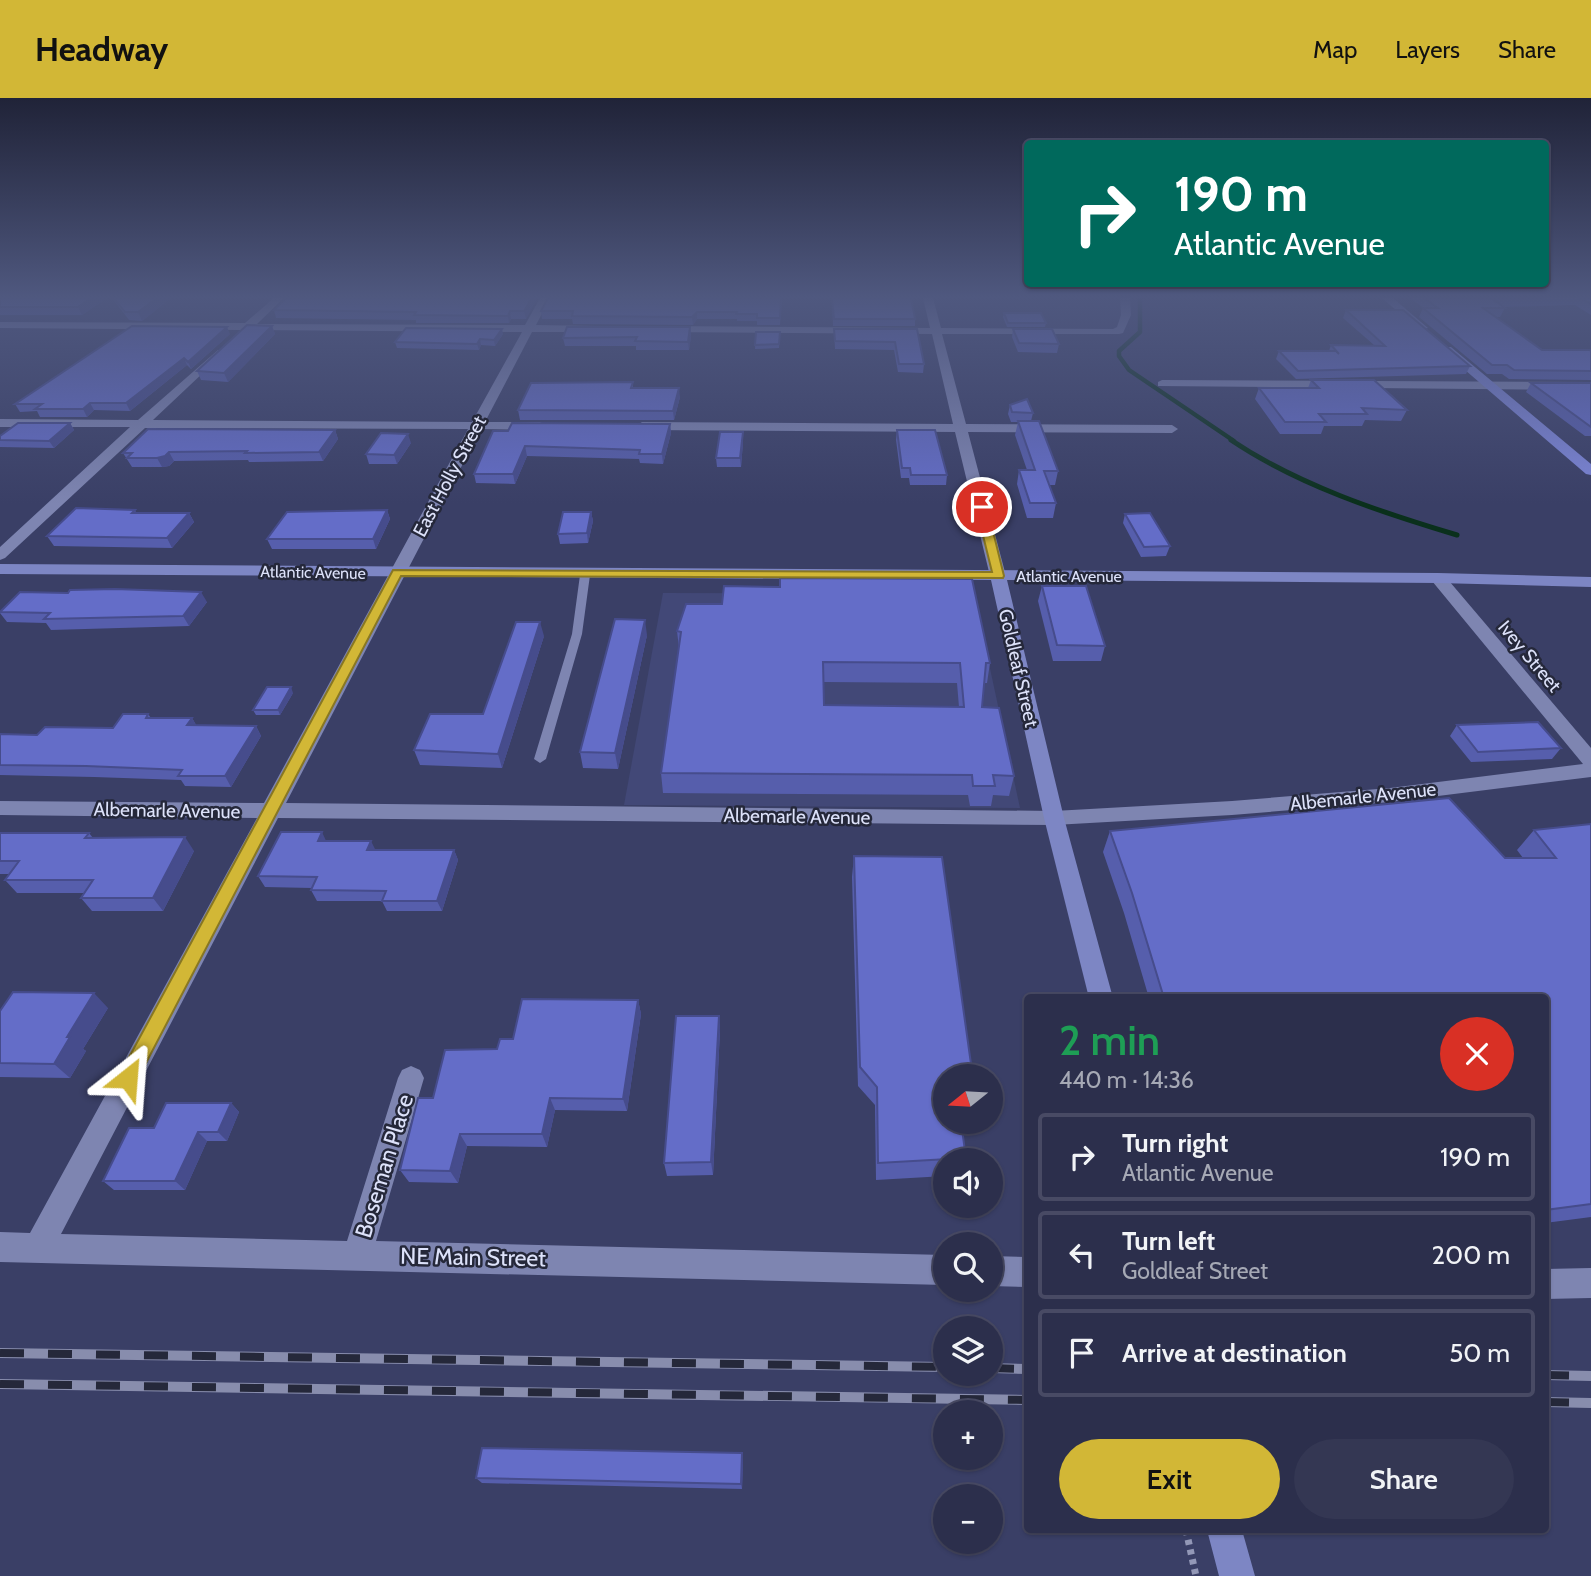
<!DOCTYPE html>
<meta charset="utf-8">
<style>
:root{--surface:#2c2f4c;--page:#343753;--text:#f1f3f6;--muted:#a6a9b5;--line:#484a64;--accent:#d2b736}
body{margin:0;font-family:Cabin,sans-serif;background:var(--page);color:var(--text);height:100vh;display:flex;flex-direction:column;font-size:26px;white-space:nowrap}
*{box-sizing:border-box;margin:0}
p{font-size:23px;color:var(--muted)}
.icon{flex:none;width:38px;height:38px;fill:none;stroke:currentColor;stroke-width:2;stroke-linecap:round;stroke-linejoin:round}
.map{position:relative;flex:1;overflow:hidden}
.panel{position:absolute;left:1024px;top:896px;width:525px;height:539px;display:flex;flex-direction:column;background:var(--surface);border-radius:7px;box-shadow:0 2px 5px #0004,0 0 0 2px var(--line)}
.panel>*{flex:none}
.banner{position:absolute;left:1024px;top:42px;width:525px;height:147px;border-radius:7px;box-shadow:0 2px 5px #0004,0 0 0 2px var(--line);background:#00695c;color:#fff;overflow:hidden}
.needle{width:46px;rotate:252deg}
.controls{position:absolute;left:933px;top:966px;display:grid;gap:14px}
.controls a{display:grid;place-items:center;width:70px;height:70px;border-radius:50%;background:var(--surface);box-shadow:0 2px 5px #0004,0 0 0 2px var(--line);font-size:35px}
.pin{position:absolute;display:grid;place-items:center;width:60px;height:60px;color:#fff;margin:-30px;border:4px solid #fff;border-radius:50%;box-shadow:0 2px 7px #0007}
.me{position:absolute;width:77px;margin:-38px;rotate:28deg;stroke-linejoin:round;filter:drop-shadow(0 0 5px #0008)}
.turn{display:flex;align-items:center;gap:24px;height:147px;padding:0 35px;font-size:32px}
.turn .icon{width:91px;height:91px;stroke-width:2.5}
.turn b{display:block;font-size:49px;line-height:60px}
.round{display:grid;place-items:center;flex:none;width:74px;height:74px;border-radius:37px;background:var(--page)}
.head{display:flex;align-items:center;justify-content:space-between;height:119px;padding:0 35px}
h1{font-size:42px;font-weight:600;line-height:52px;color:#1e9e55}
.button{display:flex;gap:14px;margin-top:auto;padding:14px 35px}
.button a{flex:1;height:80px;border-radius:42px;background:var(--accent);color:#111;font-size:28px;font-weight:600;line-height:80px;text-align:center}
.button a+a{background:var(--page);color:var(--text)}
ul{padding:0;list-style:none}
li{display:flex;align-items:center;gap:21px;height:88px;margin:0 14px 10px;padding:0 21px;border:4px solid var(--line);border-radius:7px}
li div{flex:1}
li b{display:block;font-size:26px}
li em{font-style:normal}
header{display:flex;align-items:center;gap:42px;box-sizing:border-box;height:98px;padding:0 35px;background:var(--accent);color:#111}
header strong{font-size:33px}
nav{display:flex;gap:38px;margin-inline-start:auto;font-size:24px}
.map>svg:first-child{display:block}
</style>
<header>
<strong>Headway</strong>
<nav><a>Map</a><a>Layers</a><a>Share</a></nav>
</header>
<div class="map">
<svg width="1591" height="1478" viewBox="0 0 1591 1478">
<rect width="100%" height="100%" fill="#3a3f66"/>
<!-- built -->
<path fill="#424877" d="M663,495L974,496L1020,710L624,707Z"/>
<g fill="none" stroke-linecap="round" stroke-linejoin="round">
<!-- stream-far1 -->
<path stroke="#0a301c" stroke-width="4.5" d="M1140,200V234L1119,253V258L1129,272L1234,343"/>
<!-- stream -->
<path stroke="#0a301c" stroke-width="5" d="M1231,342C1298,387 1380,414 1457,437"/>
<!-- path -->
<path stroke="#9398b7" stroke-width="7" stroke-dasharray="5 5" stroke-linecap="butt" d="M1186,1432L1196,1478"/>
<!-- lane -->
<path fill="#7e85b1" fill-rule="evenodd" d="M585,474L590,477L582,536L546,661L540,665L534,661L572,536L580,477Z"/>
<!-- street -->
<path fill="#7e85b1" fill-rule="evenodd" d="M274,200H284L257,226L525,227L540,200H550L536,227L596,228L601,231L596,234H532L485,324H540L546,328L540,332L481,331L286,705L1054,713L1232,703L1390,690L1583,666L1432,483L1430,480L1432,477H1444L1591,650V679L1390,704L1232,717L1054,727L278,720L61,1136L347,1143L398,980L402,972L411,968L420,972L424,980L376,1143L945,1157V1187L0,1164V1134L30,1135L257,720L0,717V703L264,705L468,331L145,330L5,460L0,462V449L130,329H0V321L138,322L218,252L222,253V257L153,322L472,324L522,234L250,232L245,234L240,232L0,230V224L245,225Z
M923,200H933L941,230L1113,231L1117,229L1121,217L1120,200H1130L1131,217L1123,235L1119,236H942L966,326L1172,327L1178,331L1172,335L968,334L1006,478L1004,481H992L990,478L955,334L642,332L636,328L642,324L953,326L932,236L663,234L658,231L663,228L930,230Z
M1162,282L1591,284V292L1158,288V284Z
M990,1158L1027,1159V1189L990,1188Z
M1591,1170V1200L1545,1201V1171Z"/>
<!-- secondary -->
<path fill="#7d86c4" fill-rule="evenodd" d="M0,466L1438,475L1591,479V489L1438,485L1007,482L1064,720L1113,900H1089L1044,720L991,482L0,476Z
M1207,1432H1242L1255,1478H1219Z"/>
<!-- primary -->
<path fill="#7d86d8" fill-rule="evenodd" d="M1382,200H1393L1428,230L1419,232Z
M1443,249H1451L1591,366V377L1586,376L1443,253Z"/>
<!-- rail casing -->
<g stroke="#888dad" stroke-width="10">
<path id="rail" d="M0,1255L945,1269
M990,1270L1027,1271
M1545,1277L1591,1278
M0,1286L1027,1302
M1545,1304L1591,1305"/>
</g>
<!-- rail -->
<use href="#rail" stroke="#25283a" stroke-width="8" stroke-dasharray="24" stroke-linecap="butt"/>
</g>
<!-- wall -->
<path fill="#565eac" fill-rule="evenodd" d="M3,200H107L82,217H0V209Z
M112,200H171L142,223L129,222Z
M286,200H537L526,221H511L509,225H416V222L276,220L274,212Z
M782,200L780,227H757V223H737V221H697L693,227L573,226L572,221H542L541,213Z
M832,200H911L915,221V228H833Z
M1410,200H1591V217L1575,207L1502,209L1505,210L1500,219H1495L1542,252L1591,253V282L1509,281L1502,276H1487L1419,219L1423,210H1424Z
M1346,212L1470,268L1466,276L1296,281L1276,261L1279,253H1329L1331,247H1374L1343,220Z
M1004,215L1046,225L1045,229H1007L1003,219Z
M272,228L275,236L228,284L201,282L197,273Z
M690,229L691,238L689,252H636V248H565L563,240Z
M834,231H917L924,266L923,275L898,274L894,252L835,251Z
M1013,231L1059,246L1057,255L1018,254L1012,239Z
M756,234H780L779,250L755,251Z
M230,236L191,271L187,267L130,313L94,312L87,319H40L37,313L20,314L15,306Z
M503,236L495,248L481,247L479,252L397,250L395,244Z
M1311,282L1407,312L1401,323L1365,322L1362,328H1324L1321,336H1280L1255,301L1259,290H1308Z
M633,284V290L680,299L674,322H520L518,312Z
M1531,285H1591V338H1585L1526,294Z
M1010,307L1033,315L1031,323L1058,373L1055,387H1049L1056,405L1053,420H1027L1017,386L1019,372H1027L1015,337L1018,324H1011L1008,316Z
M70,325L74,332L54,350L0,349V338Z
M670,326L671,335L663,366L640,365L639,361L527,358L515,386L476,385L474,376L508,333Z
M335,332L338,341L323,363L249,364L248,362L174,363L169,368L162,369H132L123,355Z
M897,332L947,377L946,387H910L909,380H901L896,342Z
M743,344L741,369H717L716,360Z
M411,345L397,366H369L366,356Z
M135,412L136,415H189L194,424L172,450L54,448L47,438Z
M387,412L390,421L376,451H272L267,441Z
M591,414L593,423L588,445L560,446L558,436Z
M1125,416L1170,448L1166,458L1141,459L1123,425Z
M1042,488L1105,548L1101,563H1053L1038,503Z
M207,504L189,528L51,532L46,525L7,524L0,515V513Z
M677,533L990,565L987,585H984L982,609L1014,678L1009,698L993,697L991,708H970L968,697L663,695L661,675L679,550ZM824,584L957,585L959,609L824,607Z
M647,537L618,671L583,670L580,654Z
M544,538L502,670L420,667L414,652L483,616Z
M293,595L280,617H256L253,612Z
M148,616L151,620H192L196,627L256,628L261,638L231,689L185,688L181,682L94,679L0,677V636L37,637L113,630Z
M1457,627L1561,650L1552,661L1471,664L1450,638Z
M1591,726V1119L1545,1125V900H1149L1124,815L1103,754L1110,733L1505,760H1523L1517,752L1534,732Z
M0,735H89L93,740L194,753L163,813H92L81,800L84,795H17L5,782L10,776H0Z
M326,743L375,752H454L458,762L442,813H387L382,803H317L311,792L312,790L265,789L258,778Z
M854,758L972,973L971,978H945L966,1060L965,1062H945V1078L876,1082L875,1007L858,988L852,779Z
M638,902L641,916L627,1013L555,1012L547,1049L467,1048L458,1085L409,1084L400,1072L433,1000L497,951L513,941Z
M108,910L83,951L86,953L70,980L0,979V913Z
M719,918L720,932L713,1077L667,1078L664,1065Z
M231,1005L239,1014L227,1043H207L185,1092H114L103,1083L154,1030Z
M743,1361L742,1391L482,1385L476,1380Z"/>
<!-- shaded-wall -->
<path fill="#464c8c" d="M91,200H107L82,217L78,209Z
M157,200H171L142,223L138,214Z
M532,200H537L526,221L524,213Z
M510,213L511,221L509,225L508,218Z
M697,214V221L693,227L692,219Z
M272,228L275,236L228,284L224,275Z
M227,229L230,236L191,271L188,264Z
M690,229L691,238L689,252L688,244Z
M502,231L503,236L495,248L494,242Z
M480,241L481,247L479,252L477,246Z
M184,260L187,267L130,313L126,305Z
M679,290L680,299L674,322L673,313Z
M90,305L94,312L87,319L83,311Z
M70,325L74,332L54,350L49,343Z
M670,326L671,335L663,366L662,356Z
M335,332L338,341L323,363L319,354Z
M743,334V344L741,369L740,360Z
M408,336L411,345L397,366L394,357Z
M525,348L527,358L515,386L513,376Z
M169,354L174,363L169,368L162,369L157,360Z
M387,412L390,421L376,451L373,441Z
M591,414L593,423L588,445L587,435Z
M189,415L194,424L172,450L167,440Z
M201,494L207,504L189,528L183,518Z
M645,522L647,537L618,671L615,655Z
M540,524L544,538L502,670L498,656Z
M291,589L293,595L280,617L278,612Z
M192,620L198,630L187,627Z
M256,628L261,638L231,689L225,678Z
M322,734L327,745L318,743Z
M185,739L194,753L163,813L153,800Z
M371,743L376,753L367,752Z
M454,752L458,762L442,813L437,803Z
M94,895L108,910L83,951L86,953L70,980L54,966L67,939Z
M638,902L641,916L627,1013L623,1001Z
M719,918L720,932L713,1077L711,1064Z
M550,1000L555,1012L547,1049L542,1036Z
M231,1005L239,1014L227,1043L218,1034Z
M198,1034L207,1043L185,1092L175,1083Z
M460,1036L467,1048L458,1085L450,1073Z
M742,1355L743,1361L742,1391L741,1386Z"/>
<!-- building -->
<path fill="#646dc8" stroke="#464c8c" stroke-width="2" fill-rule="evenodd" d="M3,200H91L78,209H0V201Z
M114,200H157L138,214H125Z
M286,200H532L524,213H510L508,218L414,217L416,214L274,212Z
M548,200H781L780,220H757V216H736L737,214H697L692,219L572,218L573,213H541Z
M832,200H911L915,221H834Z
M1424,200H1544H1491L1505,210H1483L1542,252H1590L1591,253V273L1514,272L1507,267H1492L1423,210H1438Z
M1580,200H1591V206Z
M1346,212H1403L1470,268L1298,273L1279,253H1336L1339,256L1331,247L1385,248Z
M1004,215H1041L1046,225H1008Z
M247,227L272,228L224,275L197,273Z
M132,228L227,229L188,264L184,260L126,305H90L83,311H35L42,306H15Z
M567,229H690L688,244L635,243L637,239L563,240Z
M406,230L502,231L494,242L480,241L477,246L395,244Z
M834,231H917L924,266H899L895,244L835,243Z
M1013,231H1052L1059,246L1019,245Z
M756,234H780L779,246L755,247Z
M1311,282H1374L1407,312L1362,310L1367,316H1319L1326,324H1285L1259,290H1319Z
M633,284L631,290H679L673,313L518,312L531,285Z
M1531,285H1591V329Z
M1027,301L1033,315L1012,314L1010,307Z
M1018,323H1039L1058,373H1044L1056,405H1030L1019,372H1035Z
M18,325H70L49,343L0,342V338Z
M512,325L670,326L662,356H639L640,352L525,348L513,376H474L493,333H508Z
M148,331L335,332L319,354L245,355L247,353L169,354L165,358L157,360H127L132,355H123Z
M897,332H935L947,377H911L910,370H902Z
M720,334H743L740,360H716Z
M381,335L408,336L394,357L366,356Z
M76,410L135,412L132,415H189L167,440L47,438Z
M387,412L373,441H267L287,414Z
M563,414H591L587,435L558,436Z
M1150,415L1170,448L1144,449L1125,416Z
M780,480L972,481L990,565H986L982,609L999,610L1014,678L993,677L995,688H973L972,677L661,675L681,534L677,533L686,506H722L724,488L780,489ZM823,564L960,565L964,609L824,607Z
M1042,488H1086L1105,548L1057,547Z
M115,491L201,494L183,518L44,521L50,515L0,514L20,494L68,495L70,492Z
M615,521L645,522L615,655L580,654Z
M516,524H540L498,656L414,652L430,616H483Z
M267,589H291L278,612H253Z
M123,616H148L146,620H192L187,627L256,628L225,678H178L182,672L86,668L0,667V636L37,637L45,629L113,630Z
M1538,624L1561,650L1478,654L1457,627Z
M1449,700L1505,760H1556L1534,732L1591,726V1106L1545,1112V900H1164L1132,795L1110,733Z
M281,734H322L318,743H371L367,752H454L437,803H382L386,793L311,792L317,779L258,778Z
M0,735H89L85,740L185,739L153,800H81L93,782H5L19,763H0Z
M854,758L942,759L972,973L967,978H945V1024H961L966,1060L878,1065L877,989L860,969Z
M13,894L94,895L67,939H70L54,966L0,965V913Z
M522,901L638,902L623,1001L550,1000L542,1036H460L450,1073L400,1072L418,1000H433L445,952L497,951L500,941H513Z
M676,918H719L711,1064L664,1065Z
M166,1005H231L218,1034H198L175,1083H103L129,1030H154Z
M482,1350L742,1355L741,1386L476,1380Z"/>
<!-- sky -->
<linearGradient id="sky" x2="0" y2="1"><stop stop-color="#202338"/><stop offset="0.49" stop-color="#4f587f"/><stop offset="1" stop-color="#4f587f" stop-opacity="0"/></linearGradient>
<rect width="1591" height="406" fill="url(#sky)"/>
<!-- route -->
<path fill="#d2b736" stroke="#887723" stroke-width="2" d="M982,406L987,409L1004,478L1003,480L401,478L135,986L128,989L121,986L118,980L121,974L393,472L992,474L976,409Z"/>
<g text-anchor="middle" stroke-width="5" stroke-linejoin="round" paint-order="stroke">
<!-- far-street labels -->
<g font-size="16" fill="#dde2fa" stroke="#25283a">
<text transform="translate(313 474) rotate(1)" y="6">Atlantic Avenue</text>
<text x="1069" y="484">Atlantic Avenue</text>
</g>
<!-- street labels -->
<g font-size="19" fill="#dde2fa" stroke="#25283a">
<text transform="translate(449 378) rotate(-62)" y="7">East Holly Street</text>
<text transform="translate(1530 558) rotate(50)" y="7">Ivey Street</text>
<text transform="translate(1019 570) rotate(77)" y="7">Goldleaf Street</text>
<text transform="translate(1363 698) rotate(-6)" y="7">Albemarle Avenue</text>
<text transform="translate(167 712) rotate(1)" y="7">Albemarle Avenue</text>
<text transform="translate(797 718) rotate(1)" y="7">Albemarle Avenue</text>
</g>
<!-- near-street labels -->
<g font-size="23" fill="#dde2fa" stroke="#25283a">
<text transform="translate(384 1068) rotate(-73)" y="8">Boseman Place</text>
<text transform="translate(473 1159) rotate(1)" y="8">NE Main Street</text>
</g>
</g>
</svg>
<div class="controls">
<a><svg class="needle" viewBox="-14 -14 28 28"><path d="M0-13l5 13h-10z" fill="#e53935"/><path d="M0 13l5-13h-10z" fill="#a6a9b5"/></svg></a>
<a><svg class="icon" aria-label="sound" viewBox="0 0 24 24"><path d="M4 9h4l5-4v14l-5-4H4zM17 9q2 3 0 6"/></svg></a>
<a><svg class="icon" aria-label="search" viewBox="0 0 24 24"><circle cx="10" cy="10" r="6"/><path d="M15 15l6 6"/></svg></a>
<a><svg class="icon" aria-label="layers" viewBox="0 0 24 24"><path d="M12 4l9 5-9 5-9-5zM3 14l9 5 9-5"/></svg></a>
<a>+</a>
<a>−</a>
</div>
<div class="pin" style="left:982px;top:409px;background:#d93025"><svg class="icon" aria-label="arrive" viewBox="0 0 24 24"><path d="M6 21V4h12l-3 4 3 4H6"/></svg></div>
<svg class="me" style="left:128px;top:980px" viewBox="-20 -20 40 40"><path d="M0-17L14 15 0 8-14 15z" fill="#d2b736" stroke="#fff" stroke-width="4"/></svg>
<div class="banner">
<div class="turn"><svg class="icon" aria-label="right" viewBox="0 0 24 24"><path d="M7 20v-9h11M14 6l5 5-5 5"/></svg><div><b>190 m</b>Atlantic Avenue</div></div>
</div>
<section class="panel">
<div class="head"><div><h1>2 min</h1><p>440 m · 14:36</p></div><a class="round" style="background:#d93025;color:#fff"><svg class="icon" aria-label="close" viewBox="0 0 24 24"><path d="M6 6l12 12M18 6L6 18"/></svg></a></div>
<ul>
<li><svg class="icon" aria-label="right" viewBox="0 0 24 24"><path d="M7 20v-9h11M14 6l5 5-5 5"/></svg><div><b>Turn right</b><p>Atlantic Avenue</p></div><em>190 m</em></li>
<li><svg class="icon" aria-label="left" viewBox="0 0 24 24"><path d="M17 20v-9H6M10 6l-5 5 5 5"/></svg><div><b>Turn left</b><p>Goldleaf Street</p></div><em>200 m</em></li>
<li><svg class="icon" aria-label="arrive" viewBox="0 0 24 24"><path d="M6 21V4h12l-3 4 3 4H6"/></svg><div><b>Arrive at destination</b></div><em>50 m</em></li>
</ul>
<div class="button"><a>Exit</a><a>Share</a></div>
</section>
</div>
